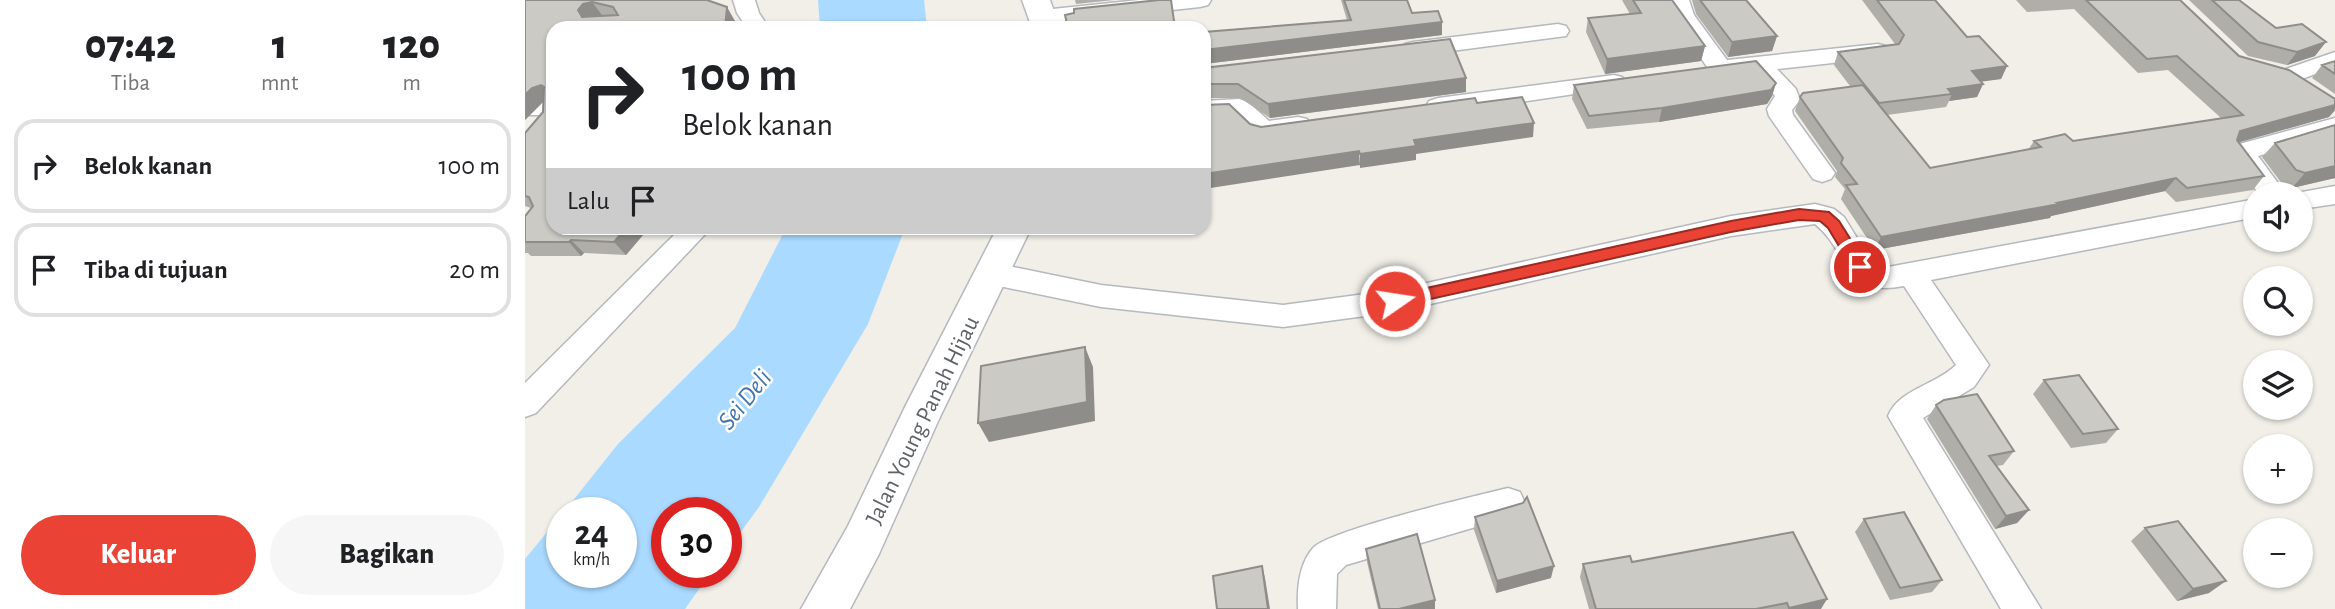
<!DOCTYPE html>
<html lang="id">
<meta charset="utf-8">
<style>
:root{--surface:#fff;--page:#f6f6f6;--text:#202124;--muted:#757577;--line:#e0e0e0;--accent:#ea4335}
body{margin:0;font-family:"Alegreya Sans",sans-serif;background:var(--page);color:var(--text);height:100vh;display:flex;flex-direction:column;font-size:26px;white-space:nowrap}
*{box-sizing:border-box;margin:0}
p{font-size:23px;color:var(--muted)}
.icon{flex:none;width:38px;height:38px;fill:none;stroke:currentColor;stroke-width:2;stroke-linecap:round;stroke-linejoin:round}
.map{position:relative;flex:1;overflow:hidden}
.details{display:flex;flex-direction:column;background:var(--surface);width:525px}
.details>*{flex:none}
.top-card{position:absolute;left:21px;top:21px;width:665px;height:214px;border-radius:21px;box-shadow:0 2px 5px #0004;background:#fff;color:var(--text);overflow:hidden}
.fabs{position:absolute;left:1718px;top:182px;display:grid;gap:14px}
.fabs a{display:grid;place-items:center;width:70px;height:70px;border-radius:50%;background:var(--surface);box-shadow:0 2px 5px #0004;font-size:35px}
.speed{position:absolute;left:21px;top:497px;display:flex;gap:14px;font-size:35px;font-weight:700;text-align:center}
.speed>*{display:grid;place-content:center;width:91px;height:91px;border-radius:50%;background:var(--surface);box-shadow:0 2px 5px #0004;line-height:1}
.speed small{font-size:18px;font-weight:400}
.speed .limit{border:10px solid #d22;background:#fff;color:#111}
.pin{position:absolute;display:grid;place-items:center;width:60px;height:60px;color:#fff;margin:-30px;border:4px solid #fff;border-radius:50%;box-shadow:0 2px 7px #0007}
.me{position:absolute;width:77px;margin:-38px;rotate:77deg;stroke-linejoin:round;filter:drop-shadow(0 0 5px #0008)}
.turn{display:flex;align-items:center;gap:24px;height:147px;padding:0 21px;font-size:32px}
.turn .icon{width:91px;height:91px;stroke-width:2.5}
.turn b{display:block;font-size:49px;line-height:60px}
.then{display:flex;align-items:center;height:66px;padding:0 21px;background:#0003;gap:14px;font-size:26px}
.eta{display:flex;justify-content:space-evenly;align-items:center;height:119px;text-align:center}
.eta b{font-size:42px;font-weight:800;line-height:49px}
.cta{display:flex;gap:14px;margin-top:auto;padding:14px 21px}
.cta a{flex:1;height:80px;border-radius:42px;background:var(--accent);color:#fff;font-size:28px;font-weight:800;line-height:80px;text-align:center}
.cta a+a{background:var(--page);color:var(--text)}
ul{padding:0;list-style:none}
li{display:flex;align-items:center;gap:21px;height:94px;margin:0 14px 10px;padding:0 7px;border:4px solid var(--line);border-radius:21px}
li div{flex:1}
li b{display:block;font-size:26px}
li em{font-style:normal}
main{display:flex;flex:1;min-height:0}
.map>svg:first-child{display:block}
</style>
<main>
<section class="details">
<div class="eta">
<div><b>07:42</b><p>Tiba</p></div>
<div><b>1</b><p>mnt</p></div>
<div><b>120</b><p>m</p></div>
</div>
<ul>
<li><svg class="icon" aria-label="right" viewBox="0 0 24 24"><path d="M7 20v-9h11M14 6l5 5-5 5"/></svg><div><b>Belok kanan</b></div><em>100 m</em></li>
<li><svg class="icon" aria-label="arrive" viewBox="0 0 24 24"><path d="M6 21V4h12l-3 4 3 4H6"/></svg><div><b>Tiba di tujuan</b></div><em>20 m</em></li>
</ul>
<div class="cta"><a>Keluar</a><a>Bagikan</a></div>
</section>
<div class="map">
<svg width="1810" height="609" viewBox="0 0 1810 609">
<rect width="100%" height="100%" fill="#f1efe8"/>
<!-- water -->
<path fill="#aadaff" d="M293,0H399L402,28H295Z
M261,228H380L343,324L234,507L201,552V513H142V572H186L160,609H0V559L37,514V572H96V513H38L93,444L210,328Z"/>
<g fill="none" stroke-linecap="round" stroke-linejoin="round">
<!-- minor casing -->
<g stroke="#b5b8bc" stroke-width="3">
<path id="minor" d="M208,0H230L234,13L244,28H222L212,13Z
M614,0H686L683,5L675,7L518,24L510,22L507,17L510,12L518,10Z
M1142,0H1164L1169,15L1202,60L1353,44L1361,46L1365,51L1361,56L1353,58L1252,69L1271,89L1275,100L1267,110L1268,115L1310,173L1306,179L1297,182L1288,179L1244,116L1242,109L1250,96L1228,71L1196,75L1186,73L1147,15Z
M1033,24L1041,26L1044,31L1041,36L888,56L880,54L876,49L880,44L888,42Z
M1810,52V67L1771,81L1763,83L1755,81L1751,76L1755,71Z
M1089,75L1097,77L1101,82L1097,87L913,114L904,111L901,106L904,101L913,98Z
M0,99H28V115H0Z
M714,99L723,102L744,121L773,117L782,119L786,125L782,131L738,138L729,136L708,115L679,117V101Z
M1810,118V134L1733,156L1761,194H1734L1703,152L1707,146Z
M1810,186V204L1776,209V194H1766Z
M1731,199V217L1406,280L1464,365L1449,387L1398,418L1516,609H1476L1363,416C1374,389 1411,385 1431,365L1379,286C1316,298 1325,252 1290,224L1206,236L870,312L758,327L576,307L469,285L459,282L455,274L459,266L469,263L576,285L758,305L870,290L1206,216L1290,204L1309,209L1319,217L1345,259L1363,267Z
M156,228H186L11,413L0,417V383Z
M983,488L995,492L1000,503L995,514L821,565L812,574L811,609H773C772,588 774,564 788,548C804,530 951,496 983,488Z"/>
</g>
<!-- tertiary casing -->
<g stroke="#b5b8bc" stroke-width="3">
<path id="tertiary" d="M497,0H525L535,28H507Z
M472,228H506L414,419L354,554L325,609H276L323,526L380,407Z"/>
</g>
<!-- minor -->
<use href="#minor" fill="#fff" fill-rule="evenodd"/>
<!-- tertiary -->
<use href="#tertiary" fill="#fff" fill-rule="evenodd"/>
</g>
<!-- wall -->
<path fill="#afaea9" d="M0,0L190,3L210,21L28,28V228H124L101,255L59,253L56,256H6L3,253H0V215H1L6,208L0,206V133L18,112L19,101L0,120Z
M550,0H589L551,4Z
M816,0H882L887,13L917,35L679,64V32L822,20Z
M1097,0H1147L1180,46L1176,61L1080,74L1061,32L1063,18L1105,14Z
M1167,0H1221L1252,36L1247,51L1203,57L1171,14Z
M1337,0H1410L1442,37L1482,66L1476,79L1456,81L1458,84L1452,97L1424,101L1421,107L1362,115L1405,168L1503,150L1509,141H1548L1696,118L1643,70L1613,73L1549,9L1502,12L1491,0H1655L1714,56L1810,99V110L1804,117L1713,142L1739,176L1728,190L1651,202L1640,191L1526,216L1525,218L1350,250L1316,199L1320,189L1310,177L1312,171L1270,111L1275,97L1325,86L1309,65L1313,52L1370,44Z
M1664,0H1714L1790,56L1762,65L1723,56Z
M1810,61V94L1787,78L1797,65Z
M679,68L941,78V92L745,118L715,98H679Z
M1251,83L1247,96L1242,104L1134,122L1062,129L1047,99L1049,85Z
M1810,125V178L1767,188L1758,185L1737,157L1750,143Z
M1519,380L1593,429L1581,443L1546,448L1508,394Z
M1411,405L1489,451L1478,465L1472,466L1504,510L1492,523L1470,529L1402,419Z
M950,517L1026,578L971,593L949,530Z
M1339,519L1417,580L1407,592L1365,600L1330,532Z
M1620,528L1684,593L1652,601L1606,541Z
M841,549L910,609H853L842,562Z
M1107,562L1296,609H1064L1055,577L1058,564Z"/>
<!-- shaded-wall -->
<path fill="#8f8d8a" d="M67,2L77,15L65,28L53,10L58,4Z
M202,7L210,21L209,28H200Z
M917,22V35L679,64V50Z
M1252,36L1247,51L1203,57L1207,42Z
M1801,42L1790,56L1762,65L1772,52Z
M1180,46L1176,61L1080,74L1082,59Z
M1482,66L1476,79L1440,84L1447,71Z
M941,78V92L745,118L743,104Z
M1251,83L1247,96L1242,104L1134,122L1137,108Z
M1458,84L1452,97L1424,101L1427,94L1423,89Z
M16,85L27,99L18,102L0,120V95L7,88Z
M1810,105V110L1804,117L1705,145L1715,131Z
M1009,123L1008,137L891,154V160L835,168V154L889,140Z
M834,151L835,165L679,189V174Z
M1810,166V178L1767,188L1780,173Z
M1651,178L1640,191L1526,216L1525,218L1350,250L1356,237L1532,203Z
M101,228H124L101,255L89,242Z
M46,240L59,253L56,256L44,242Z
M560,347L568,367L570,421L464,442L453,423Z
M1504,510L1492,523L1470,529L1481,516Z
M737,566L740,578L745,609H743Z
M1029,566L1026,578L971,593L972,581Z
M1701,581L1684,593L1652,601L1668,589Z
M1302,599L1296,609H1264V608Z
M910,600V609H874Z"/>
<!-- building -->
<path fill="#cccac5" stroke="#8f8d8a" stroke-width="2" fill-rule="evenodd" d="M0,0H182L202,7L200,28H28V228H101L89,242L46,240L44,242H0V215H1L8,206L4,197L0,196V133L18,112L19,87L16,85L7,88L0,95ZM67,2L88,7L93,15L57,17L53,10L58,4Z
M634,0H646L650,28H543L540,15L549,13V9Z
M819,0H882L887,13L913,11L917,22L679,50V32L826,20Z
M1108,0H1147L1180,46L1082,59L1063,18L1116,13Z
M1175,0H1221L1252,36L1207,42Z
M1352,0H1410L1442,37L1454,36L1482,66L1447,71L1458,84L1423,89L1427,94L1354,103L1313,52L1374,44L1379,35Z
M1561,0H1655L1714,56L1764,70L1810,99V105L1715,131L1712,140L1739,176L1662,188L1651,178L1532,203L1534,204L1356,237L1321,185L1332,184L1316,163L1318,158L1275,97L1278,93L1338,85L1405,168L1516,147L1509,141L1540,134L1548,141L1718,115L1652,56L1622,59Z
M1687,0H1714L1751,28L1777,24L1801,42L1772,52L1733,42Z
M925,39L941,78L743,104L713,84H679V68Z
M1231,61L1251,83L1246,90L1137,108L1064,116L1049,85Z
M1810,61V74L1797,65Z
M997,97L1009,123L889,140L891,146L835,154L834,151L679,174V105L704,104L725,124L736,127L950,98L952,103Z
M1810,125V166L1780,173L1771,170L1750,143Z
M560,347L562,402L453,423L456,366Z
M1554,375L1593,429L1558,434L1519,380Z
M1452,394L1489,451L1464,456L1504,510L1481,516L1411,405L1419,400Z
M1002,497L1029,566L972,581L950,517L998,503Z
M1379,512L1417,580L1375,588L1339,519Z
M1653,521L1701,581L1668,589L1620,528Z
M1268,532L1302,599L1264,608L1262,603L1231,609H1071L1058,564L1105,556L1107,562Z
M892,534L910,600L874,609H855L841,549Z
M737,566L743,609H692L688,576Z"/>
<!-- route -->
<path fill="#ea4335" stroke="#982c22" stroke-width="2" d="M1274,209L1304,212L1314,221L1343,267L1340,271H1329L1303,228L1295,221L1274,220L1206,232L870,307L863,301L870,295L1206,221Z"/>
<g text-anchor="middle" stroke-width="5" stroke-linejoin="round" paint-order="stroke">
<!-- street labels -->
<g font-size="24" fill="#5f6368" stroke="#fff">
<text transform="translate(397 420) rotate(-64)" y="8">Jalan Young Panah Hijau</text>
</g>
<!-- water labels -->
<g font-size="26" font-style="italic" fill="#4174aa" stroke="#fff">
<text transform="translate(219 399) rotate(-51)" y="9">Sei Deli</text>
</g>
</g>
</svg>
<div class="fabs">
<a><svg class="icon" aria-label="sound" viewBox="0 0 24 24"><path d="M4 9h4l5-4v14l-5-4H4zM17 9q2 3 0 6"/></svg></a>
<a><svg class="icon" aria-label="search" viewBox="0 0 24 24"><circle cx="10" cy="10" r="6"/><path d="M15 15l6 6"/></svg></a>
<a><svg class="icon" aria-label="layers" viewBox="0 0 24 24"><path d="M12 4l9 5-9 5-9-5zM3 14l9 5 9-5"/></svg></a>
<a>+</a>
<a>−</a>
</div>
<div class="speed"><div>24<small>km/h</small></div><div class="limit">30</div></div>
<div class="pin" style="left:1335px;top:267px;background:#d93025"><svg class="icon" aria-label="arrive" viewBox="0 0 24 24"><path d="M6 21V4h12l-3 4 3 4H6"/></svg></div>
<svg class="me" style="left:870px;top:301px" viewBox="-20 -20 40 40"><circle r="17" fill="#ea4335" stroke="#fff" stroke-width="3"/><path d="M0-11L8 9 0 5-8 9z" fill="#fff"/></svg>
<div class="top-card">
<div class="turn"><svg class="icon" aria-label="right" viewBox="0 0 24 24"><path d="M7 20v-9h11M14 6l5 5-5 5"/></svg><div><b>100 m</b>Belok kanan</div></div>
<div class="then">Lalu<svg class="icon" aria-label="arrive" viewBox="0 0 24 24"><path d="M6 21V4h12l-3 4 3 4H6"/></svg></div>
</div>
</div>
</main>
